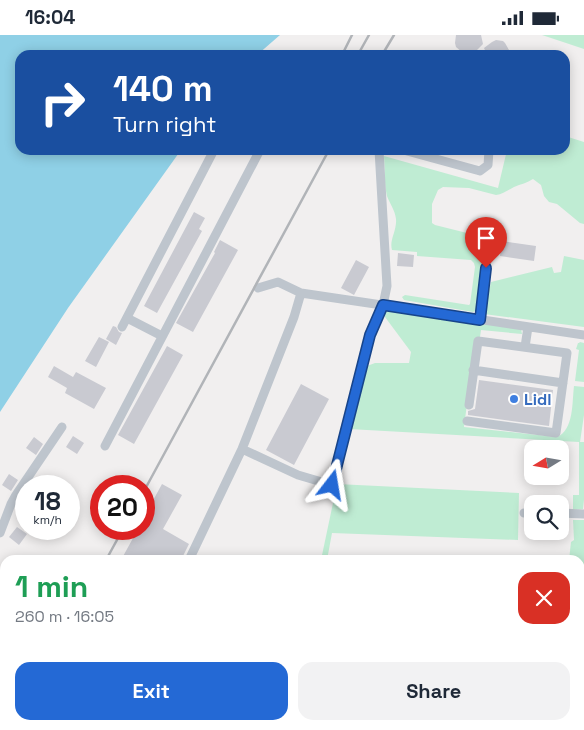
<!DOCTYPE html>
<meta charset="utf-8">
<style>
:root{--surface:#fff;--page:#f2f2f3;--text:#1f2937;--muted:#747a83;--accent:#2469d5}
body{margin:0;font-family:"Space Grotesk",sans-serif;background:var(--page);color:var(--text);height:100vh;display:flex;flex-direction:column;font-size:19px;white-space:nowrap}
*{box-sizing:border-box;margin:0}
p{font-size:16px;color:var(--muted)}
.icon{flex:none;width:28px;height:28px;fill:none;stroke:currentColor;stroke-width:2;stroke-linecap:round;stroke-linejoin:round}
.map{position:relative;flex:1;overflow:hidden}
.drawer{position:absolute;left:0px;top:520px;width:585px;height:175px;display:flex;flex-direction:column;background:var(--surface);border-radius:15px 15px 0 0;box-shadow:0 2px 12px #0003}
.drawer>*{flex:none}
.guide{position:absolute;left:15px;top:15px;width:555px;height:105px;border-radius:15px;box-shadow:0 2px 12px #0003;background:#1a4fa0;color:#fff;overflow:hidden}
.needle{width:32px;rotate:259deg}
.tools{position:absolute;left:524px;top:405px;display:grid;gap:10px}
.tools a{display:grid;place-items:center;width:45px;height:45px;border-radius:10px;background:var(--surface);box-shadow:0 2px 12px #0003;font-size:25px}
.speed{position:absolute;left:15px;top:440px;display:flex;gap:10px;font-size:25px;font-weight:700;text-align:center}
.speed>*{display:grid;place-content:center;width:65px;height:65px;border-radius:50%;background:var(--surface);box-shadow:0 2px 12px #0003;line-height:1}
.speed small{font-size:12px;font-weight:400}
.speed .limit{border:8px solid #d22;background:#fff;color:#111}
.pin{position:absolute;display:grid;place-items:center;width:42px;height:42px;color:#fff;margin:-51px -21px;border-radius:50% 50% 50% 0;rotate:-45deg;box-shadow:0 0 5px #0007}
.pin .icon{rotate:45deg}
.me{position:absolute;width:55px;margin:-28px;rotate:14deg;stroke-linejoin:round;filter:drop-shadow(0 0 4px #0008)}
.turn{display:flex;align-items:center;gap:18px;height:105px;padding:0 15px;font-size:22px}
.turn .icon{width:65px;height:65px;stroke-width:2.5}
.turn b{display:block;font-size:35px;line-height:42px}
.round{display:grid;place-items:center;flex:none;width:52px;height:52px;border-radius:15px;background:var(--page)}
.summary{display:flex;align-items:center;justify-content:space-between;height:85px;padding:0 15px}
h1{font-size:30px;font-weight:800;line-height:38px;color:#1e9e55}
.primary-button{display:flex;gap:10px;margin-top:auto;padding:10px 15px}
.primary-button a{flex:1;height:58px;border-radius:15px;background:var(--accent);color:#fff;font-size:20px;font-weight:800;line-height:58px;text-align:center}
.primary-button a+a{background:var(--page);color:var(--text)}
.status{display:flex;justify-content:space-between;align-items:center;height:35px;padding:0 25px;background:var(--surface);direction:ltr}
.status svg{height:14px;fill:currentColor}
.map>svg:first-child{display:block}
</style>
<div class="status"><b>16:04</b><svg viewBox="0 0 49 12"><path d="M0 12V9h3v3zM5 12V6h3v6zM10 12V3h3v9zM15 12V0h3v12zM26 1h20v11H26zM47 4h2v5h-2z"/></svg></div>
<div class="map">
<svg width="584" height="695" viewBox="0 0 584 695">
<rect width="100%" height="100%" fill="#f1efef"/>
<!-- green -->
<path fill="#bfecd3" d="M542,0H584V14Z
M565,101L584,107V189L580,188L557,169L549,167L544,161L541,150L533,144C527,148 521,149 514,152C508,155 503,159 496,160L469,153L443,152L438,155L432,169V188L435,190L475,200L483,206L484,210V224L477,275L473,277L404,265L402,262L405,260L469,270L470,269L475,232L474,228L471,225L417,221V217L392,215C389,205 397,196 396,184C395,175 390,169 387,161C384,149 385,134 384,121L498,153L507,115H565Z
M564,221L584,225V292L484,279L491,247L552,232L554,238L561,237Z
M388,276L521,294L522,299L481,295L480,302L475,307L464,392L557,402C574,395 572,367 574,351L584,352V380L580,407H584V465L583,474L573,475V460H579V407L349,394L367,331L375,328H409L411,317L385,282L384,278Z
M580,307L584,308V347L575,346L579,315L576,314L578,308H579Z
M337,449L519,458L518,505L332,498L327,525H321Z
M573,485H584V550H580V525H569L571,507L574,505Z
M306,690H373L370,695H306Z"/>
<!-- water -->
<path fill="#8fd0e6" d="M0,0H280L257,20H20V115H181L68,273L0,377Z"/>
<!-- building -->
<path fill="#c9cad1" d="M456,0H481L483,9L476,16L472,18H463L456,12L455,8Z
M496,5L503,6L505,8L509,15V20H487L484,13L492,7Z
M194,177L205,183L199,194L202,196L157,278L144,271Z
M220,205L238,215L193,297L176,288L215,218L214,217Z
M502,206L536,211L534,226L500,221Z
M398,218L414,220L413,232L397,231Z
M356,225L369,232L354,260L341,253Z
M113,291L116,292L119,297L122,298L116,310L106,304Z
M99,302L109,307L96,332L85,326Z
M167,311L183,320L134,409L118,400Z
M54,331L73,342L76,337L106,353L94,374L65,358L67,353L48,342Z
M479,345L553,355L549,391L468,380V376L475,374Z
M301,349L329,364L294,430L266,415Z
M73,401L84,408L77,419L66,412Z
M34,402L43,409L36,420L26,413Z
M9,439L18,445L11,456L2,450Z
M162,449L182,460L163,494L189,509L181,525H121L138,494H144V482Z
M17,492L27,499L19,510L9,502Z"/>
<g fill="none" stroke-linecap="round" stroke-linejoin="round">
<!-- minor -->
<path stroke="#bec5cd" stroke-width="9" d="M407,115V116L480,136L488,130L489,115
M258,253L278,247L301,258L584,300
M127,283L162,301
M480,285L490,198
M122,292L214,115
M525,312L528,292
M473,335L563,348
M467,386L556,398L567,318L478,306L469,370
M105,411L260,115
M242,414L298,440L332,450L370,300L383,270L387,251L379,115
M524,478H532
M560,478L584,479
M0,498L11,469L16,460L62,392
M189,525L242,414L294,282L301,258
M0,541L5,545
M580,566H584
M0,673L5,664
M203,690L213,695
M525,690L526,695
M38,695L40,690
M379,695L383,690
M455,695L459,690"/>
<!-- rail -->
<path stroke="#b1b4b8" stroke-width="2.5" d="M360,16L369,0
M342,20L352,0
M382,20L394,0
M144,456L329,115
M106,525L123,494
M15,695L17,690"/>
</g>
<g fill="none" stroke-linecap="round" stroke-linejoin="round">
<!-- route casing -->
<g stroke="#17448a" stroke-width="12">
<path id="route" d="M332,450L370,300L383,270L480,285L486,233"/>
</g>
<!-- route -->
<use href="#route" stroke="#2469d5" stroke-width="9"/>
</g>
<!-- markers -->
<circle fill="#3f7fe0" stroke="#fff" stroke-width="2" cx="514" cy="364" r="5"/>
<g text-anchor="middle" stroke-width="4" stroke-linejoin="round" paint-order="stroke">
<!-- shop labels -->
<g font-size="16" font-weight="bold" fill="#366cbe" stroke="#fff" text-anchor="start">
<text x="524" y="370">Lidl</text>
</g>
</g>
</svg>
<div class="tools">
<a><svg class="needle" viewBox="-14 -14 28 28"><path d="M0-13l5 13h-10z" fill="#e53935"/><path d="M0 13l5-13h-10z" fill="#747a83"/></svg></a>
<a><svg class="icon" aria-label="search" viewBox="0 0 24 24"><circle cx="10" cy="10" r="6"/><path d="M15 15l6 6"/></svg></a>
</div>
<div class="speed"><div>18<small>km/h</small></div><div class="limit">20</div></div>
<div class="pin" style="left:486px;top:233px;background:#d93025"><svg class="icon" aria-label="arrive" viewBox="0 0 24 24"><path d="M6 21V4h12l-3 4 3 4H6"/></svg></div>
<svg class="me" style="left:332px;top:450px" viewBox="-20 -20 40 40"><path d="M0-17L14 15 0 8-14 15z" fill="#2469d5" stroke="#fff" stroke-width="4"/></svg>
<div class="guide">
<div class="turn"><svg class="icon" aria-label="right" viewBox="0 0 24 24"><path d="M7 20v-9h11M14 6l5 5-5 5"/></svg><div><b>140 m</b>Turn right</div></div>
</div>
<section class="drawer">
<div class="summary"><div><h1>1 min</h1><p>260 m · 16:05</p></div><a class="round" style="background:#d93025;color:#fff"><svg class="icon" aria-label="close" viewBox="0 0 24 24"><path d="M6 6l12 12M18 6L6 18"/></svg></a></div>
<div class="primary-button"><a>Exit</a><a>Share</a></div>
</section>
</div>
